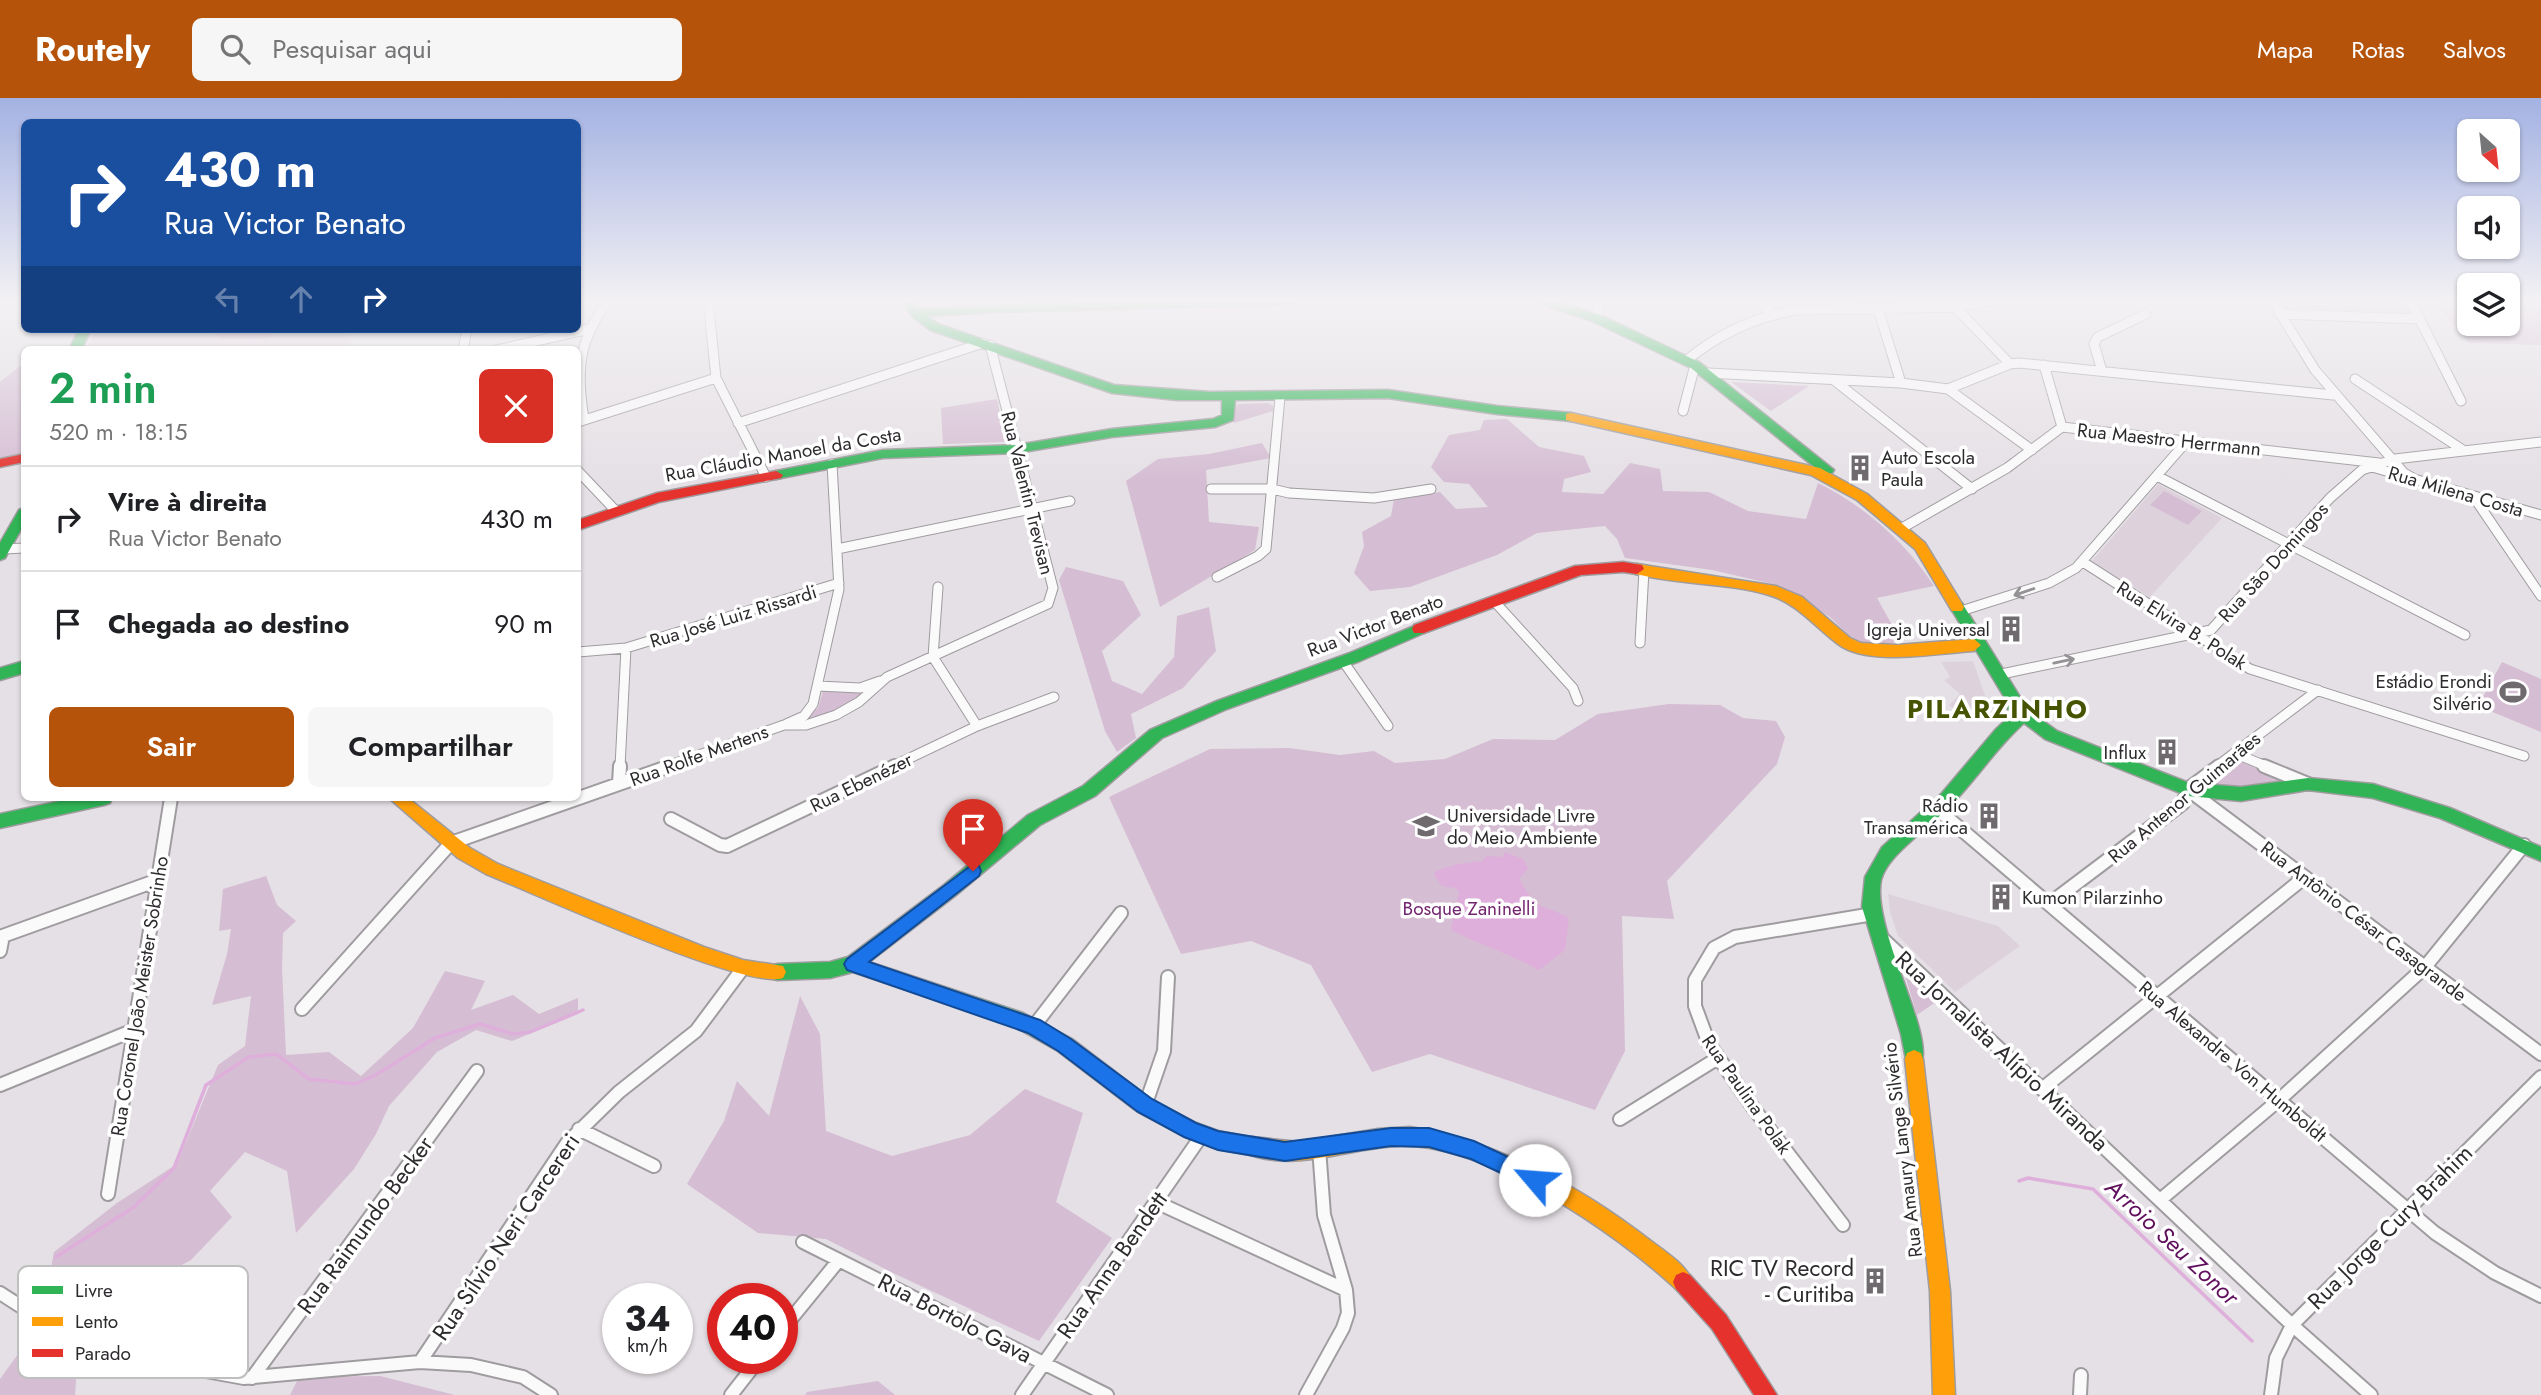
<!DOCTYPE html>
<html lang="pt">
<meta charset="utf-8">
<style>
:root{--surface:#fff;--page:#f6f6f6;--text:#202124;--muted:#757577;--line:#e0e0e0;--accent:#b45309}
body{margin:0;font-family:Jost,sans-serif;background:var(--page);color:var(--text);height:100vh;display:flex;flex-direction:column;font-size:26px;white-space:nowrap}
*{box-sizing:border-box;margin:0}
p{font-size:23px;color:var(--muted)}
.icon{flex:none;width:38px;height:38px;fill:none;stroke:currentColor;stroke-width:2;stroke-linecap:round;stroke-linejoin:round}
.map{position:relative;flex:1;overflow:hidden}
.panel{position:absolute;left:21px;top:248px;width:560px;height:455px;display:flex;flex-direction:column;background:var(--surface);border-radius:10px;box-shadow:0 2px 5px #0004}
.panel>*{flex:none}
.hud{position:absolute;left:21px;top:21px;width:560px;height:214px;border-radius:10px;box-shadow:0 2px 5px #0004;background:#1a4fa0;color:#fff;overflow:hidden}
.needle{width:46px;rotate:153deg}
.controls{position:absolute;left:2457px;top:21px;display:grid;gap:14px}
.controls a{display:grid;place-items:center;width:63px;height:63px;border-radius:10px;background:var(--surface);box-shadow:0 2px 5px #0004;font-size:35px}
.speed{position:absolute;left:602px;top:1185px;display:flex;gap:14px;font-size:35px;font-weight:700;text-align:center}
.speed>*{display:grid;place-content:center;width:91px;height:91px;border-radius:50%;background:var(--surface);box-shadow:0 2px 5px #0004;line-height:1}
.speed small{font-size:18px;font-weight:400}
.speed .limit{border:10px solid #d22;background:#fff;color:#111}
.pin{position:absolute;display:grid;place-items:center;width:60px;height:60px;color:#fff;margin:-72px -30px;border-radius:50% 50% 50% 0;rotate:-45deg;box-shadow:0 0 7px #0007}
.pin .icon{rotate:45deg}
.me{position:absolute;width:77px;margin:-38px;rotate:297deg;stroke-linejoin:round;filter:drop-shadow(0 0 5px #0008)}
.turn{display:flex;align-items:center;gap:24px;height:147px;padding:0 28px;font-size:32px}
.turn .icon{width:91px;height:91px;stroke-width:2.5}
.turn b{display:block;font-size:49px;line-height:60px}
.lanes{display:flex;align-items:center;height:66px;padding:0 28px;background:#0003;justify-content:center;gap:35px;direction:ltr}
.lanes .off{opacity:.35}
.round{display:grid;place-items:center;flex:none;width:74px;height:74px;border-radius:10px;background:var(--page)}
.headline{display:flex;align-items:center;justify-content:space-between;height:119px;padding:0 28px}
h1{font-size:42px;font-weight:600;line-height:52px;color:#1e9e55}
.action{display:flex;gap:14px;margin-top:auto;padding:14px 28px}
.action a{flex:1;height:80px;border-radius:10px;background:var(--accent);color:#fff;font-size:28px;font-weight:600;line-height:80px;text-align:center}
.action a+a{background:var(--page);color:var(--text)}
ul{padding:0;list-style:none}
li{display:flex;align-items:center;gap:21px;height:105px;padding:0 28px;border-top:2px solid var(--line)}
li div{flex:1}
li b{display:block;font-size:26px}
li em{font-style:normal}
header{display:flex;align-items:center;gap:42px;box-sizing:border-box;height:98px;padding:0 35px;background:var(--accent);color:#fff}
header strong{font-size:33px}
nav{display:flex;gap:38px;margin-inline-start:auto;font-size:24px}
.search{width:490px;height:63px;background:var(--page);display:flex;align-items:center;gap:18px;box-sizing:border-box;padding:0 24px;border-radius:10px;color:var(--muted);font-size:26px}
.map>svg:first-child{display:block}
</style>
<header>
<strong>Routely</strong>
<div class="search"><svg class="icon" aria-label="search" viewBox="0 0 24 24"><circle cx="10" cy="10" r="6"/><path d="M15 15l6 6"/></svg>Pesquisar aqui</div>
<nav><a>Mapa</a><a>Rotas</a><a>Salvos</a></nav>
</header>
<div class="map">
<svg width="2541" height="1297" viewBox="0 0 2541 1297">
<rect width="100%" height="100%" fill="#e5e0e5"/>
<!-- built -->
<path fill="#ddd2dc" d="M96,231H341L352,245L330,252H88Z
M2158,386L2222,420L2150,499L2092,463Z
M1973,563L1987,603L1977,620L1966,623L1949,607L1960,596L1944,582L1950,579L1941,564Z
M1888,796L1998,828L2020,848L1955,894L1898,838L1890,814Z"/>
<!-- green -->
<path fill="#d5bdd3" d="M2279,202H2404L2411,216L2285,210Z
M2433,202H2469V226H2508V202H2541V247L2469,245Z
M211,231H269L274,238L264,241H219Z
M24,265V358L0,364V284Z
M1731,284L1809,288L1771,313Z
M997,301L1006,344L943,346L941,310Z
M1268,305L1273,308V313L1234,325L1235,311L1238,306Z
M1507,321L1539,349L1584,358L1591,374L1564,381L1562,394L1603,396L1630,365L1660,371L1663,393L1709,394L1748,413L1806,421L1818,385C1865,408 1906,445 1934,488L1877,500L1901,543L1880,548L1856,544L1830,519L1777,487L1712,472L1625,460L1617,441L1605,428L1537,435L1497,457L1410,489L1370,493L1354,475L1364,448L1362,434L1391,418L1394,401L1440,394L1456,411L1488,409L1469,386L1444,384L1431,369L1449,337L1480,332L1484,322Z
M1262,345L1271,360L1206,372L1209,424L1259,429L1255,452L1160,509L1126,383L1158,361L1209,356Z
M2164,393L2202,413L2188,427L2150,407Z
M1066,469L1123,483L1141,517L1102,553L1112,583L1142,596L1174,559L1177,518L1209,509L1216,553L1183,590L1131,616L1136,640L1117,654L1105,633L1059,482Z
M2502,564L2541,581V634L2478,608Z
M872,591C850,607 830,618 802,623L818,610L823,593L859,594Z
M1669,606L1720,607L1743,620L1776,623L1785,639L1777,666L1667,783L1674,821L1622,818L1625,953L1595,1012L1430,956L1372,974L1311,867L1251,843L1181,856L1109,699L1210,651L1289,650L1340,657L1374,653L1395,665L1445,661L1493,641L1555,642L1598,616Z
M2236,662L2286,682L2236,690L2202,688Z
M266,778L277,807L296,823L283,835L282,870L286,957L329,954L361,978L413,930L445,873L485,883L471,912L513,897L539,916L578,900V916L512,943L476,932L437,954L389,1008L376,1036L354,1071L296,1135L287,1073L245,1054L210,1093L232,1119L191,1162L132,1194L116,1189L77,1213L27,1186L51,1170L54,1154L117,1105L177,1066L218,967L245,948L251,898L212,907L227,856L231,831L219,833L223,791Z
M1903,871L1937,903L1917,917Z
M800,898L820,936L826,1033L892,1058L970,1037L1025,991L1083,1015L1056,1104L1112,1140L1039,1243L893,1175L826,1141L758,1135L687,1086L724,1023L737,983L769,1018Z
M29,1241L77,1268L75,1297H0V1281Z
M380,1278L455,1297H290L299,1279Z
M878,1283L895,1297H805L807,1294Z"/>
<!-- water -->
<path fill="#dfafdb" d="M1505,754L1523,761L1528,771L1519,780C1538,816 1538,803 1569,820L1565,852L1539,872C1510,856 1480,847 1451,832L1459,794L1455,790L1442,788L1434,777L1436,773L1458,766L1482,763L1487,758L1502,759Z"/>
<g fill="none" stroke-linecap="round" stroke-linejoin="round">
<!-- stream -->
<path stroke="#dfafdb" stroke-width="3.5" d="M2019,1083L2028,1080L2093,1091L2252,1243
M56,1159L134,1109L174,1070L206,987L249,959L276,956L309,981L355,986L374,978L435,940L480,926L513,936L530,934L583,912"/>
<!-- street-far1 casing -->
<g stroke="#9f9c9f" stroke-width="11">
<path id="street-far1" d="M708,202L716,280L766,379
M1759,202L1771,216
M2272,202L2315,272L2404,375L2413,380
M2410,202L2461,303
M1955,209L2010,266
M1878,211L1901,285
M2279,216L2420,221
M1596,220L1601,202
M463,252L467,231
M497,252L589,231
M1687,262C1720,235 1754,219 1796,212L1955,209L1998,202
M2044,267L2062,329
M2102,273L2094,246L2098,239L2146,216
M1708,275L1901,285L1948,291L2010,266L2019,265L2333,297
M2355,281L2463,352
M1835,283L1972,391
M1948,291L2032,352
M1683,313L1695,267
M584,321C576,272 578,243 609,202
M578,324L716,280
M738,325L983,245
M2372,369L2541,417
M578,373L616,413
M2157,378L2465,537
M1211,391H1272L1289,395L1374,400L1431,391
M2473,398L2541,498
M1902,430L2007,370L2062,329L2379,365
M4,451L24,450
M837,451L1070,403
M2083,464L2250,571L2524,658
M1217,479L1258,458L1266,451L1280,299
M938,489L933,559L977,628
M1494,503L1573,590L1578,603
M1961,513L2049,485L2076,470L2187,343
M1640,545L1644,472
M578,554L626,550L839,485
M1343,563L1388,628
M1997,577L2211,532L2330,400L2362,372L2395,361L2541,344
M818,588L860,590L880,583
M786,626L804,618L813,606L839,491L832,366
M2234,655L2268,669
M620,669L626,550
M665,669L784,627H806L836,617L859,604L887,579L1048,506L1053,490L990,247
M891,669L977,628L1054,599
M2216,669L2318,592"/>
</g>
<!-- street casing -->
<g stroke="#9f9c9f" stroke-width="16">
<path id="street" d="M2264,668L2308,686
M619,685L620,668
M2190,693L2541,956
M1936,710L2435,1135L2495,1175L2541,1198
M671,721L720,747L727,748L895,668
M2049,806L2183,705L2188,691L2219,668
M0,839L158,782
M1882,840L2292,1227L2371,1297
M0,853L3,838
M302,911L451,745L670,668
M1034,928L1121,815
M0,987L134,932
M2042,991L2305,779
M1145,1008L1164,953L1168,879
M1620,1021L1718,960
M579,1031L654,1068
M108,1096L171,700
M2160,1102L2279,1002L2425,869L2524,747
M1156,1104L1346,1192
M1843,1127L1754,1011L1709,946L1695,908V882L1714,850L1735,839L1873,816
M803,1144L1107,1297
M0,1195L62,1235L96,1253L244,1280L420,1264L471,1267L523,1279L551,1297
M782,1232L839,1162
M420,1264L567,1045L619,994L696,933L743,870
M252,1280L477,973
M731,1297L760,1260
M1022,1297L1202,1037
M1306,1297L1343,1230L1348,1215L1346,1192L1324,1117L1319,1050
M2080,1297L2081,1277
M2271,1297L2276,1260L2292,1227L2541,979"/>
</g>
<!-- fast casing -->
<g stroke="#9f9c9f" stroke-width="3">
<path id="fast" d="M901,202H913L919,211L1150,202H1302L1296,206L996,214L927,218L938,226L1114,287L1210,294L1388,292L1497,308L1571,315L1577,319L1571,323L1497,316L1388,300L1235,302L1233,322L1215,329L1112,339L1017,355L883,360L776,381L771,380L769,377L776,373L883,352L1017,347L1112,331L1213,321L1222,317V302H1177L1112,295L930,232L912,218Z
M1530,202H1550L1600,217L1699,264L1834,372L1832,375H1822L1691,270L1592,223Z
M79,231H91L81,252H69Z
M24,410V426L5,460L0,462V445L19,412Z
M1957,504L1962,505L2028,612L2057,633L2189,685L2241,689L2308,680L2373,686L2450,710L2541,749V763L2440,720L2373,700L2308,692L2241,703L2188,698L2045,641L2024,625C1997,649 1978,679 1953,705C1940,719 1924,731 1910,744C1899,754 1885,767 1881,782C1871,830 1935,935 1921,967L1914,970L1907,967L1901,936L1862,809L1865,779L1882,749L1942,695L1996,631L2012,616L2007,610L2009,607L1950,509Z
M1419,526L1426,531L1424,535L1360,563L1227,611L1162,640L1095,698L1040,727L956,797L869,864L1023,915L1072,941L1152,1002L1196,1025L1218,1033L1259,1041L1262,1048L1259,1055L1252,1057L1218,1051L1184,1038L1138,1014L1058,953L1012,927L853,874L830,880L777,882L771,880L768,874L771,868L777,866L830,864L848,859L944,787L1028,717L1083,688L1150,632L1217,603L1350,555Z
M24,563V575L0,582V570Z
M74,700H112L110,705L104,707L0,730V716Z"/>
</g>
<!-- slow casing -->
<g stroke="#9f9c9f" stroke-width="3">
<path id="slow" d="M1571,315L1820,370L1867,396L1925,445L1964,509L1962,513H1952L1915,451L1857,402L1811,377L1566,322V316Z
M1637,466L1776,488L1802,499L1850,540L1861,545L1897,547L1974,541L1981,547L1974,553C1938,555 1868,569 1838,546C1815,529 1797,505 1769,497C1725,484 1676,487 1632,475L1630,471L1632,467Z
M389,700H408L470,750L498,766L704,849L743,862L783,868L786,874L783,880C747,893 534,795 486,776L458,760Z
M1914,952L1921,955L1923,961L1950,1193L1955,1297H1933L1930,1193L1905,961L1907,955Z
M1410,1029C1497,1043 1582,1089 1651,1143C1666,1154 1686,1167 1693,1184L1690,1191L1683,1194L1676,1191C1615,1134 1484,1044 1397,1048C1347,1050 1295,1075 1245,1055L1242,1048L1245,1041L1252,1039L1299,1044L1378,1031Z"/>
</g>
<!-- jam casing -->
<g stroke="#9f9c9f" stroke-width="3">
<path id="jam" d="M24,356V364L0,369V361Z
M776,373L783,377L781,380L659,404L578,432V422L657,395Z
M1623,464L1642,467L1644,471L1637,476L1623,474L1581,477L1424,535H1414L1412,531L1414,527L1575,468Z
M1683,1174L1690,1177L1726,1217L1777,1297H1754L1712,1231L1676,1191L1673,1184L1676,1177Z"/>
</g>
<!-- street-far1 -->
<use href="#street-far1" stroke="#fbfafb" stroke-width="9"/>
<!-- street -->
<use href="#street" stroke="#fbfafb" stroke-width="12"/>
<!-- fast -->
<use href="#fast" fill="#30b455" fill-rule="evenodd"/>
<!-- slow -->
<use href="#slow" fill="#ff9f0a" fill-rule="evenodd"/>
<!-- jam -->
<use href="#jam" fill="#e5322d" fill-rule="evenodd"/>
</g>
<!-- one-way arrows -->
<defs><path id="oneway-shaft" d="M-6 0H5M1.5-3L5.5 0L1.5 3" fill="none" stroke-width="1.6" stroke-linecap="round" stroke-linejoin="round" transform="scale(1.75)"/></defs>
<g stroke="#949294">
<use href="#oneway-shaft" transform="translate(2024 494) rotate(161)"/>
<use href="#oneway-shaft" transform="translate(2064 563) rotate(-12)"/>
</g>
<!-- sky -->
<linearGradient id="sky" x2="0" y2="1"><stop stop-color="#a4b2e3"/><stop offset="0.53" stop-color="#f3f1f3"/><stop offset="1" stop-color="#f3f1f3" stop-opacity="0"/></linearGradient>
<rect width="2541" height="384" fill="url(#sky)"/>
<!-- route -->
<path fill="#1a73e8" stroke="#114b97" stroke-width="2" d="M973,766L979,768L981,773L979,778L869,864L1040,922L1071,941L1152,1001L1196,1025L1218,1033L1285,1044L1391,1030H1429L1474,1043L1542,1075L1545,1082L1542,1088L1535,1091L1471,1061L1429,1049L1391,1048L1285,1063L1218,1052L1184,1039L1138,1014L1058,953L1028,935L847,872L844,866L847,861Z"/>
<!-- icons -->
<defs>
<g id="building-bare" transform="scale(2.1)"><path d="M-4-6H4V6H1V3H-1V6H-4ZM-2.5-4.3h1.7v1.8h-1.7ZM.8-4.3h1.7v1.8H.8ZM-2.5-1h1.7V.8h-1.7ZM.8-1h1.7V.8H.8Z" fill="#6e6a6e" stroke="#fff" stroke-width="2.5" paint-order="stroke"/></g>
<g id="stadium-bare" transform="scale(2.1)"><path d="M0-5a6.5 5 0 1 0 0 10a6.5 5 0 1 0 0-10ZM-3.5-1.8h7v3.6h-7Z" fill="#6e6a6e" stroke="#fff" stroke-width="2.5" paint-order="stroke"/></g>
<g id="school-bare" transform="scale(2.1)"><path d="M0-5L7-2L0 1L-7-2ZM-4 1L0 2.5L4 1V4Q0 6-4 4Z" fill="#6e6a6e" stroke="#fff" stroke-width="2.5" paint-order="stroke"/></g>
</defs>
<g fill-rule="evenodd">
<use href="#building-bare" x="1860" y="370"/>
<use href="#building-bare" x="2011" y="531"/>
<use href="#stadium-bare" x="2513" y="594"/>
<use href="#building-bare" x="2167" y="654"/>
<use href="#building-bare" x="1989" y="718"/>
<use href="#school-bare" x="1426" y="728"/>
<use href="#building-bare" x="2001" y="799"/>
<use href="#building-bare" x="1875" y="1183"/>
</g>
<g text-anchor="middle" stroke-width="7" stroke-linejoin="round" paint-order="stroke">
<!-- street labels -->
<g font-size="19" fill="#2e2b2e" stroke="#fff">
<text transform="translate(2169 341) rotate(6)" y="7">Rua Maestro Herrmann</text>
<text transform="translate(783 356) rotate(-10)" y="7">Rua Cláudio Manoel da Costa</text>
<text transform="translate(2456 393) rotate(16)" y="7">Rua Milena Costa</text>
<text transform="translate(1028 395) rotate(76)" y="7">Rua Valentin Trevisan</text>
<text transform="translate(2273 464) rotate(-48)" y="7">Rua São Domingos</text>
<text transform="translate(733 518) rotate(-17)" y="7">Rua José Luiz Rissardi</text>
<text transform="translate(1375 527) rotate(-21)" y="7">Rua Victor Benato</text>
<text transform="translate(2182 527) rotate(32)" y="7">Rua Elvira B. Polak</text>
<text transform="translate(699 657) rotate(-20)" y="7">Rua Rolfe Mertens</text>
<text transform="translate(861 684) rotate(-26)" y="7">Rua Ebenézer</text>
<text transform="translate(2184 699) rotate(-40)" y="7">Rua Antenor Guimarães</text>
<text transform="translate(2364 823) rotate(37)" y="7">Rua Antônio César Casagrande</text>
<text transform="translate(139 898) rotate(-81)" y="7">Rua Coronel João Meister Sobrinho</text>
<text transform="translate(2233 963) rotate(40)" y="7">Rua Alexandre Von Humboldt</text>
<text transform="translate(1747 996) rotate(55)" y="7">Rua Paulina Polak</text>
<text transform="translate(1902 1052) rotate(-97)" y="7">Rua Amaury Lange Silvério</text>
</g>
<!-- poi labels -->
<g font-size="19" fill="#2e2b2e" stroke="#fff" text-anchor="end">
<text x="1881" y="366" text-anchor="start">Auto Escola<tspan x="1881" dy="22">Paula</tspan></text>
<text x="1990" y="538">Igreja Universal</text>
<text x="2492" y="590">Estádio Erondi<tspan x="2492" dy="22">Silvério</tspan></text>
<text x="2146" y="661">Influx</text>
<text x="1968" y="714">Rádio<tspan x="1968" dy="22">Transamérica</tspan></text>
<text x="1447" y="724" text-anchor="start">Universidade Livre<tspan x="1447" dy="22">do Meio Ambiente</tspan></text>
<text x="2022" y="806" text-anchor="start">Kumon Pilarzinho</text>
</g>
<!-- park labels -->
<g font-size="19" fill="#732670" stroke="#fff">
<text x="1469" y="817">Bosque Zaninelli</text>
</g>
<!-- near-street labels -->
<g font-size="23" fill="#2e2b2e" stroke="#fff">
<text transform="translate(2002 953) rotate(43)" y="8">Rua Jornalista Alípio Miranda</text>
<text transform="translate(365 1127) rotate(-54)" y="8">Rua Raimundo Becker</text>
<text transform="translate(2390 1129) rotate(-45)" y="8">Rua Jorge Cury Brahim</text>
<text transform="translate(506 1139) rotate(-56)" y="8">Rua Sílvio Neri Carcereri</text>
<text transform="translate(1112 1167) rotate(-55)" y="8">Rua Anna Bendett</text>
<text transform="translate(955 1220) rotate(27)" y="8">Rua Bortolo Gava</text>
</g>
<!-- near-poi labels -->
<g font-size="23" fill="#2e2b2e" stroke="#fff" text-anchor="end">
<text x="1854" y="1178">RIC TV Record<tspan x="1854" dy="26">- Curitiba</tspan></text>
</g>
<!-- near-water labels -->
<g font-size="24" font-style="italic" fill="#5f0f5c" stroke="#fff">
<text transform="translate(2172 1144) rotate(43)" y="8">Arroio Seu Zonor</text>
</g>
<!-- district labels -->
<g font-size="26" font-weight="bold" letter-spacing="2" fill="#465300" stroke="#fff">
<text x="1998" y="620">PILARZINHO</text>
</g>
</g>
<!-- legend -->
<rect x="18" y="1168" width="230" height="112" rx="10" fill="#fff" stroke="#c0bfc0" stroke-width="2"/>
<rect x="32" y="1188" width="31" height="8" fill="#30b455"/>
<rect x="32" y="1219" width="31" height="9" fill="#ff9f0a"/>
<rect x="32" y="1251" width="31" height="8" fill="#e5322d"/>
<g font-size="19" fill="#2e2b2e">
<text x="75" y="1199">Livre</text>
<text x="75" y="1230">Lento</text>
<text x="75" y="1262">Parado</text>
</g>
</svg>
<div class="controls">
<a><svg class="needle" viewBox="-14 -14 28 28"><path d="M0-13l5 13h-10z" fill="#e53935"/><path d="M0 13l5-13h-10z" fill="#757577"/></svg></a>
<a><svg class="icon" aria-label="sound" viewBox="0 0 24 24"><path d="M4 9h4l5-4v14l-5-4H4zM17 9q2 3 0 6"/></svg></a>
<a><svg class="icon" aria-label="layers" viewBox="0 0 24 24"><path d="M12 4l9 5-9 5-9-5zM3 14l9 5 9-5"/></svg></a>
</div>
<div class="speed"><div>34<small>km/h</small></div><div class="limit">40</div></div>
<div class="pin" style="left:973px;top:773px;background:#d93025"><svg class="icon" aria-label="arrive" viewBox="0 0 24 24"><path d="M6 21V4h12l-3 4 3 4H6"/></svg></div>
<svg class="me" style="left:1535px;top:1082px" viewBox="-20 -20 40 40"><circle r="19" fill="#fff"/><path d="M0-13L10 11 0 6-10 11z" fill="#1a73e8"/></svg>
<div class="hud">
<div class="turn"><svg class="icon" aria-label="right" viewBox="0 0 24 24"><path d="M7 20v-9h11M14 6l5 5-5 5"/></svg><div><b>430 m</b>Rua Victor Benato</div></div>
<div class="lanes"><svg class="icon off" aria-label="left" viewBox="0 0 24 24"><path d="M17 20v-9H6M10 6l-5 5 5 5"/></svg><svg class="icon off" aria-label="ahead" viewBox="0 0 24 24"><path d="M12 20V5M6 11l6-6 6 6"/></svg><svg class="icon" aria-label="right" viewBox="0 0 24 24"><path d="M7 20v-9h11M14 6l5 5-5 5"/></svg></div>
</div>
<section class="panel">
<div class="headline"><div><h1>2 min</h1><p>520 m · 18:15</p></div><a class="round" style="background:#d93025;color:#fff"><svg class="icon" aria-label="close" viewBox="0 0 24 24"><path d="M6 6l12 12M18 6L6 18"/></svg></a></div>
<ul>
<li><svg class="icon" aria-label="right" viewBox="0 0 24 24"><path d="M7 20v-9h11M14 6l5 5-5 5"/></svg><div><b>Vire à direita</b><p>Rua Victor Benato</p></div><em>430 m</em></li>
<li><svg class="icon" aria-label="arrive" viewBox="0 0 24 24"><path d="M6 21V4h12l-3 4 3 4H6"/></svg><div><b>Chegada ao destino</b></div><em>90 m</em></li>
</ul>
<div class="action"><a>Sair</a><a>Compartilhar</a></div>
</section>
</div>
